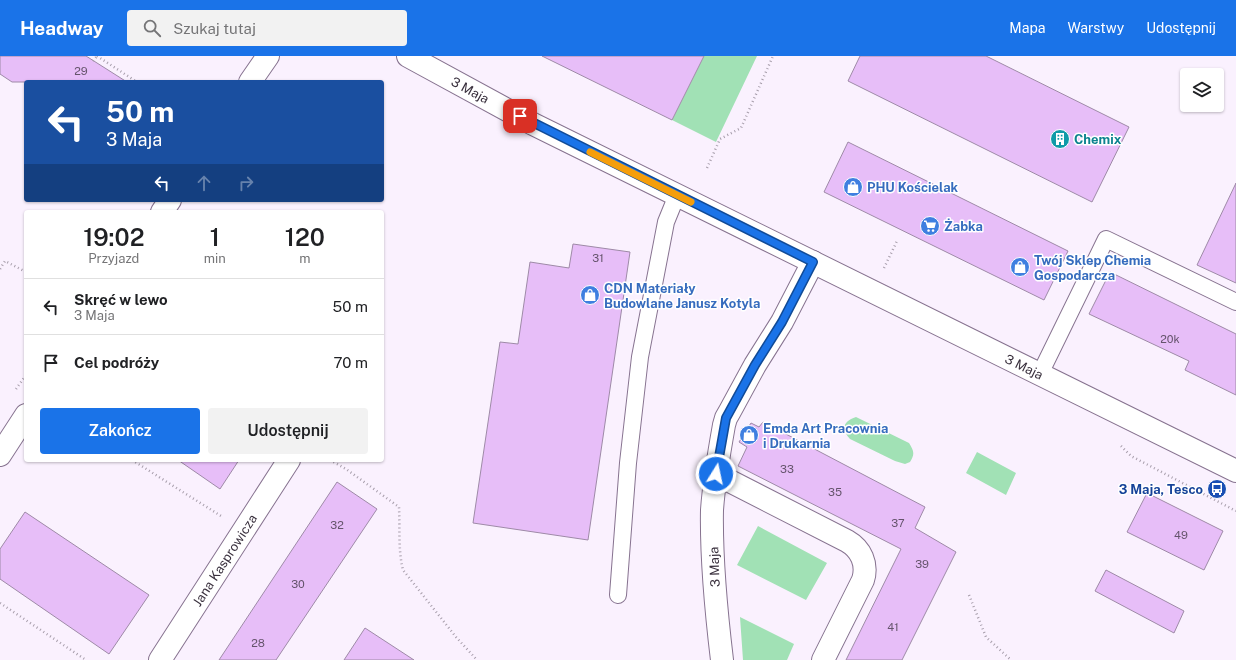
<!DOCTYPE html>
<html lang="pl">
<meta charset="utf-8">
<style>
:root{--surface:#fff;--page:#f2f2f2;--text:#202124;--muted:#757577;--line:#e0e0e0;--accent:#1a73e8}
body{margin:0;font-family:"Public Sans",sans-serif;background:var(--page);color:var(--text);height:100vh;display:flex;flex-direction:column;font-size:15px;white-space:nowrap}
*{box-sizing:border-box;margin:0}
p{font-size:13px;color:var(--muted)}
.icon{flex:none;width:22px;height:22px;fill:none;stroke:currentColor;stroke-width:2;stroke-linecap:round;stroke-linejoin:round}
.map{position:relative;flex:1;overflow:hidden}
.sheet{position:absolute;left:24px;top:154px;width:360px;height:252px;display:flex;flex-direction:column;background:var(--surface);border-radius:4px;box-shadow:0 1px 3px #0004}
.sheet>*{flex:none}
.top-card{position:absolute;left:24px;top:24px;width:360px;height:122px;border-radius:4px;box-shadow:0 1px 3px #0004;background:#1a4fa0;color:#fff;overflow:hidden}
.controls{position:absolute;left:1180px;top:12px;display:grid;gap:8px}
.controls a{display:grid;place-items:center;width:44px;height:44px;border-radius:4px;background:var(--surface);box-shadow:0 1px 3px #0004;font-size:20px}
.pin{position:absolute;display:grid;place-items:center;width:34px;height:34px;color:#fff;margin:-17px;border-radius:8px;box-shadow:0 2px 6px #0006}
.me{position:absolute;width:44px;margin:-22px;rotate:10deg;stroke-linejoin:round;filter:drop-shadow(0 0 3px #0008)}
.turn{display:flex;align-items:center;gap:14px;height:84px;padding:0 16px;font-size:18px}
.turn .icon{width:52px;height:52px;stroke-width:2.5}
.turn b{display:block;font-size:28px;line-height:34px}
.lanes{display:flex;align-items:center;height:38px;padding:0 16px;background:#0003;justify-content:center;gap:20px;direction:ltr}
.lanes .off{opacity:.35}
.eta{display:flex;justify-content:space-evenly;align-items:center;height:68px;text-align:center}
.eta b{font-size:24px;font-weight:600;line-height:28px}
.primary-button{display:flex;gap:8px;margin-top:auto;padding:8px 16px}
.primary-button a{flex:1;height:46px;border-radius:4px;background:var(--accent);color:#fff;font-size:16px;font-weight:600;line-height:46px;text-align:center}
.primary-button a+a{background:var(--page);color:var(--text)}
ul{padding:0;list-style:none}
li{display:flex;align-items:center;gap:12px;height:56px;padding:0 16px;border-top:1px solid var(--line)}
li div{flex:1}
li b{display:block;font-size:15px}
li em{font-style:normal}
header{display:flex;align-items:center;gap:24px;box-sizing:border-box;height:56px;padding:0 20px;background:var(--accent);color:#fff}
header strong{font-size:19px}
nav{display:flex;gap:22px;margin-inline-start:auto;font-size:14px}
.search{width:280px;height:36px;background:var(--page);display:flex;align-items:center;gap:10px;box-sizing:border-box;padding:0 14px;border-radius:4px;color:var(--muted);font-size:15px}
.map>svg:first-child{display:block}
</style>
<header>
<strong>Headway</strong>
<div class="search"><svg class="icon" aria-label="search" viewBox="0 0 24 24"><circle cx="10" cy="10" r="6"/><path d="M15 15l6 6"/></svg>Szukaj tutaj</div>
<nav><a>Mapa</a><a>Warstwy</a><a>Udostępnij</a></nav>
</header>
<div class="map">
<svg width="1236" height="604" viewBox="0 0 1236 604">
<rect width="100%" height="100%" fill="#faf1fe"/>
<!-- green -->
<path fill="#a1e1b5" d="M704,0H757L716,86L672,64Z
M856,361L909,387C914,395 915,398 910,406L905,408L895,405L850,383C840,372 844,365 856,361Z
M977,396L1016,417L1006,439L966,417Z
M758,470L827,507L806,544L737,509Z
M740,561L794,588L787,604H743Z"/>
<!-- building -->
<path fill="#e7bef8" stroke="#9e8aa7" d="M0,0H86L127,26H12L0,18Z
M542,0H704L672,64Z
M860,0H986L1129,71L1092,146L848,25Z
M848,86L1068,195L1044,244L824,136Z
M1236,127V227L1197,209Z
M573,188L630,196L588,484L473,467L500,286L518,288L530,206L569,212Z
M1110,216L1236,278V339L1185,314L1189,305L1089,258Z
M763,366L925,451L915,472L956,496L902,604H846L901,493L738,410L747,391L739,386L751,367L759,371Z
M178,404H239L220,433Z
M337,426L377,453L276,604H219Z
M1147,437L1223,475L1204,514L1127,476Z
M25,456L149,539L109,598L0,523V493Z
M1106,514L1184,555L1174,577L1095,535Z
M365,572L414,604H344Z"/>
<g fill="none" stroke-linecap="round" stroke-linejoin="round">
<!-- service casing -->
<g stroke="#877390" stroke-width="18">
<path id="service" d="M1040,318L1106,183L1236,246
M618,539L628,407L640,301L666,166L677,139"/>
</g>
<!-- minor casing -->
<g stroke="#877390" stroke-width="24">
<g id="minor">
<path d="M250,26L268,0"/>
<path d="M162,156L170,144"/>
<path d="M0,399L26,359"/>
<path d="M716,418L847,485C861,493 868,508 863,524L823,604"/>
<path id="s1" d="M160,604L289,404"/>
<path d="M722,604C716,554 711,504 712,454C714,425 719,397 724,369L726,362L730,355L755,309L782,266L813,206"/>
</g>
</g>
<!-- tertiary casing -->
<g stroke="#877390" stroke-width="24">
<g id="tertiary">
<path id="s2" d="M408,0L533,68L1236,415"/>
</g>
</g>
<!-- path -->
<path stroke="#a89fac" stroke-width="2.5" stroke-dasharray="1 3" stroke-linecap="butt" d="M97,0L137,26
M93,5L97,0
M707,112L720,83L741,72L773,0
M884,212L897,185
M0,213L5,205L26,216
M16,333L26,319
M1121,390L1131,400L1236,455
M132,404L221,460
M330,404L346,413L399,451C400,472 398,494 403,514L456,581L477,604
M969,539L986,581L1011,604
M0,547L86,604"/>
<!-- service -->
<use href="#service" stroke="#fff" stroke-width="16"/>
<!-- minor -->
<use href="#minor" stroke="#fff" stroke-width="22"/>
<!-- tertiary -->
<use href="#tertiary" stroke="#fff" stroke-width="22"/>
</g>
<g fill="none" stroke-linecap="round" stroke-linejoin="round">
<!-- route casing -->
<g stroke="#114b97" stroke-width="10">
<path id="route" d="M520,60L813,206L782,266L755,309L726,362L716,418"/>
</g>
<!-- route -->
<use href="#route" stroke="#1a73e8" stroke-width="7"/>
<!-- slow -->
<path stroke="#f59e0b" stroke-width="7" d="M590,96L691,146"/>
</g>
<!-- icons -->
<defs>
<g id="building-disc" transform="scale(1)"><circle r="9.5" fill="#0f9aa8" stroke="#fff"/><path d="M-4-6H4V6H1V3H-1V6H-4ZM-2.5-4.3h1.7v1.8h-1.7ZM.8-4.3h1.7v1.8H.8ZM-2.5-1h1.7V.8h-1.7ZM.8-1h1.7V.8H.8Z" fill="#fff"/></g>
<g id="shop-disc" transform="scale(1)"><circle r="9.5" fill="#3f7fe0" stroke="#fff"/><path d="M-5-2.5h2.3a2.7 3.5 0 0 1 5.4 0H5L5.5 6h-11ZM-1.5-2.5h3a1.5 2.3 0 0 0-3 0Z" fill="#fff"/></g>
<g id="supermarket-disc" transform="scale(1)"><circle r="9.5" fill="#3f7fe0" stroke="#fff"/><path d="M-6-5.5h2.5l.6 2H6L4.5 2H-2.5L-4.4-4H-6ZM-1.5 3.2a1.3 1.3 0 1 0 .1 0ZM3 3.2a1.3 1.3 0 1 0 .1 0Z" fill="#fff"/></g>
<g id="bus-disc" transform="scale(1)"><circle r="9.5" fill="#1a4fb4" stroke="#fff"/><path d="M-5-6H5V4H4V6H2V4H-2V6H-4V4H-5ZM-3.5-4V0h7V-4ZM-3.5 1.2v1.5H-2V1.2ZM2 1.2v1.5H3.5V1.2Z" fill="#fff"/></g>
</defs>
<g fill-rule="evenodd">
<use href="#building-disc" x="1060" y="83"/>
<use href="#shop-disc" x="853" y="131"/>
<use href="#supermarket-disc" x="930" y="170"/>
<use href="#shop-disc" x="1020" y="211"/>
<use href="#shop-disc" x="590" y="239"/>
<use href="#shop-disc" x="749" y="379"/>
<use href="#bus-disc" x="1217" y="433"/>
</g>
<g text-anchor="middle" stroke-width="3" stroke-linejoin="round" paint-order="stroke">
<!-- number labels -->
<g font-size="11" fill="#65546c">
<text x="81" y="19">29</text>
<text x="598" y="206">31</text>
<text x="1170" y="287">20k</text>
<text x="787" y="417">33</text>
<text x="835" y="440">35</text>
<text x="898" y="471">37</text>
<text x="337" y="473">32</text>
<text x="1181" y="483">49</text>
<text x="922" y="512">39</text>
<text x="298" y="532">30</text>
<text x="893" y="575">41</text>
<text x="258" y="591">28</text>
</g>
<!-- street labels -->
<g font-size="13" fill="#3a313e" stroke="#fff">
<text dy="5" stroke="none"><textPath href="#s2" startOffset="71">3 Maja</textPath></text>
<text dy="5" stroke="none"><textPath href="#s2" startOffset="690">3 Maja</textPath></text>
<text dy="5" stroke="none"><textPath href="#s1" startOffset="119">Jana Kasprowicza</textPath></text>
<text transform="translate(714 511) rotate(-92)" y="5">3 Maja</text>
</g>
<!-- culture labels -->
<g font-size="13" font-weight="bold" fill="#0d838f" stroke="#fff" text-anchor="start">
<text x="1074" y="88">Chemix</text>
</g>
<!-- shop labels -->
<g font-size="13" font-weight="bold" fill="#366cbe" stroke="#fff" text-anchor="start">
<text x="867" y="136">PHU Kościelak</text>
<text x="944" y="175">Żabka</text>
<text x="1034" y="209">Twój Sklep Chemia<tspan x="1034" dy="15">Gospodarcza</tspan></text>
<text x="604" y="237">CDN Materiały<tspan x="604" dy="15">Budowlane Janusz Kotyla</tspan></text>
<text x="763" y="377">Emda Art Pracownia<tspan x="763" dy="15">i Drukarnia</tspan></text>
</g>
<!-- transit labels -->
<g font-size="13" font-weight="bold" fill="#164399" stroke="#fff" text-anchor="end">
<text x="1203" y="438">3 Maja, Tesco</text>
</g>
</g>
</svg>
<div class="controls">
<a><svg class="icon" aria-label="layers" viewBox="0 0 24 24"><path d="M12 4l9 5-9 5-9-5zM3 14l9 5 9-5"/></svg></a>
</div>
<div class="pin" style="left:520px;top:60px;background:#d93025"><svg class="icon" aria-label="arrive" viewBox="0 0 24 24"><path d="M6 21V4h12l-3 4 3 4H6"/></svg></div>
<svg class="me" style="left:716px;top:418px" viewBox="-20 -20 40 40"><circle r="17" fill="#1a73e8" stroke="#fff" stroke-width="3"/><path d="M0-11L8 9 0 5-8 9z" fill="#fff"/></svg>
<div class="top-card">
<div class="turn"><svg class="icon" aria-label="left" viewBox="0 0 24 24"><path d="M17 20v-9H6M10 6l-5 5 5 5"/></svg><div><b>50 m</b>3 Maja</div></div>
<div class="lanes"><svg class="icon" aria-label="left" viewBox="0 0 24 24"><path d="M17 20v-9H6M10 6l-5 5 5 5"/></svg><svg class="icon off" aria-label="ahead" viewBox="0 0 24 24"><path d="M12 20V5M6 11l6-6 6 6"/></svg><svg class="icon off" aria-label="right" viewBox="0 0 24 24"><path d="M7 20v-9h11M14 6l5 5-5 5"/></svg></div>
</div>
<section class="sheet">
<div class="eta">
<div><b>19:02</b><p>Przyjazd</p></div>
<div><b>1</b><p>min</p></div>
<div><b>120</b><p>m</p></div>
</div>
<ul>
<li><svg class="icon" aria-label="left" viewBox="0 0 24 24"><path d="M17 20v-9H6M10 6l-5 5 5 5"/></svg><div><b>Skręć w lewo</b><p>3 Maja</p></div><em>50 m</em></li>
<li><svg class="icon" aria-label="arrive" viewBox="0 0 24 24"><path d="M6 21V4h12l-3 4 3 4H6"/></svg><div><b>Cel podróży</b></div><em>70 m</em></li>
</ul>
<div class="primary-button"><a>Zakończ</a><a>Udostępnij</a></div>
</section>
</div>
